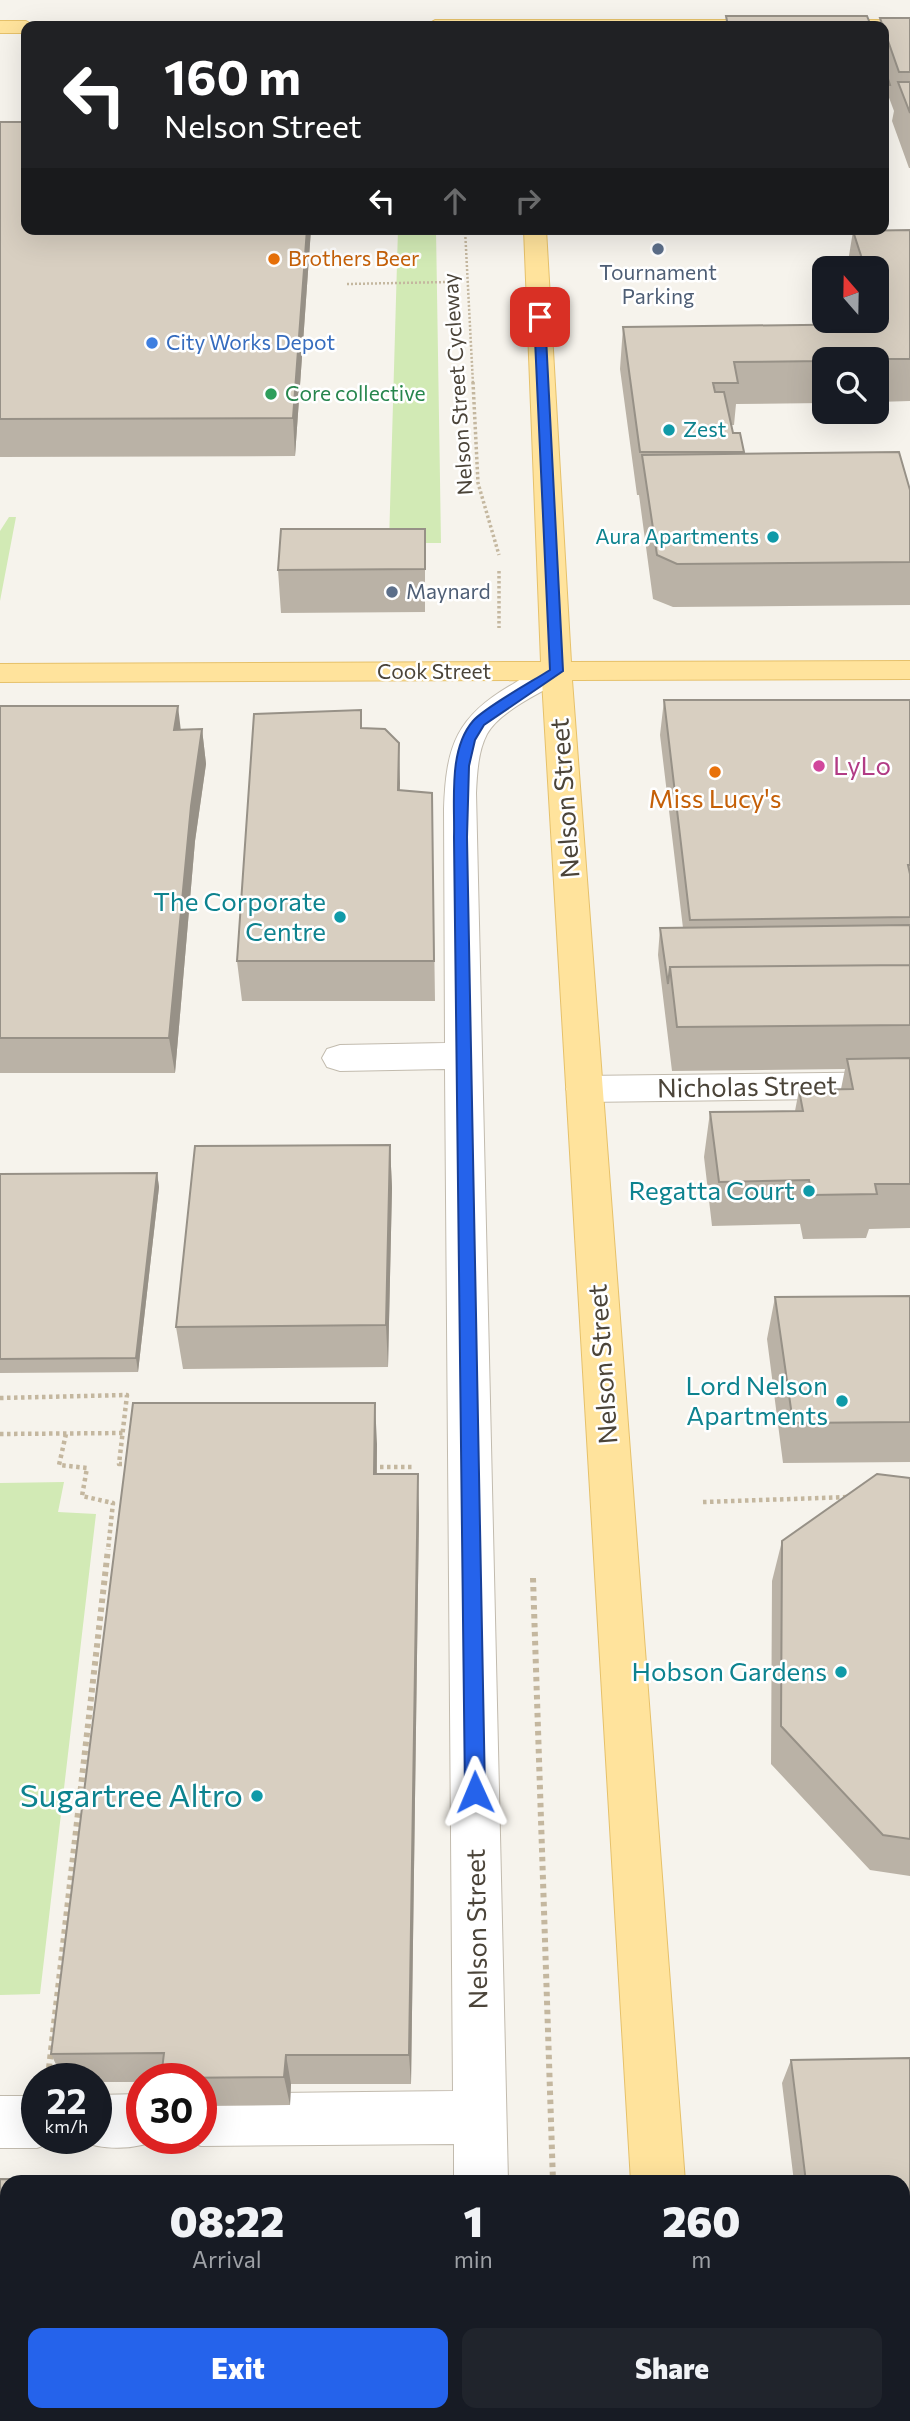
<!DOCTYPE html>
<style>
:root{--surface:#171b24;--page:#20242c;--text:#f1f3f6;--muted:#9ea1a6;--accent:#2563eb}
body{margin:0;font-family:Commissioner,sans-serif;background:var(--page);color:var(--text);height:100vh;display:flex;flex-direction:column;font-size:26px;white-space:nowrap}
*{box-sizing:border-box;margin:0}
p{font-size:23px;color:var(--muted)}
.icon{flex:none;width:38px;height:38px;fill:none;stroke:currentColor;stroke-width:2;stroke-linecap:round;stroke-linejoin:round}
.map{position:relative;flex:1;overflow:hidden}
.details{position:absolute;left:0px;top:2175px;width:910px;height:247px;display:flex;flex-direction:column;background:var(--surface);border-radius:21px 21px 0 0;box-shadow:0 7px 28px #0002}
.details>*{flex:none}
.hud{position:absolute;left:21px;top:21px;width:868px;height:214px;border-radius:14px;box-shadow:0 7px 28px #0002;background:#202124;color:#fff;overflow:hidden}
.needle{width:46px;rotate:340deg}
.buttons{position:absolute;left:812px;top:256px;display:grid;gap:14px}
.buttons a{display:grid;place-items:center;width:77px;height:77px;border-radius:14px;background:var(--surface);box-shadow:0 7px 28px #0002;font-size:35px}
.speed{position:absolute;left:21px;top:2063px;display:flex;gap:14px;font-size:35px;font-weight:700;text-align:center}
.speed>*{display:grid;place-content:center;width:91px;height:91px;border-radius:50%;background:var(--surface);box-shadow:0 7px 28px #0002;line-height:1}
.speed small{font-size:18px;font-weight:400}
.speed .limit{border:10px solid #d22;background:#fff;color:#111}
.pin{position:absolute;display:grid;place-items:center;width:60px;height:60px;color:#fff;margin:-30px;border-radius:14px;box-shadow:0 4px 10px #0006}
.me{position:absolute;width:77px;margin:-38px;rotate:359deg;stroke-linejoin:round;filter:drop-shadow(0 0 5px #0008)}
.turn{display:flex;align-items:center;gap:24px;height:147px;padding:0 28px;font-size:32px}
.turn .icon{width:91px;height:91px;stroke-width:2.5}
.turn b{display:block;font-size:49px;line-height:60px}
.lanes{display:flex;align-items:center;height:66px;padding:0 28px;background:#0003;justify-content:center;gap:35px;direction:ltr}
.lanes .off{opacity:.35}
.eta{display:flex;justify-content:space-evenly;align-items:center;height:119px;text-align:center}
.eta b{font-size:42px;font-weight:800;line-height:49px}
.cta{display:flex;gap:14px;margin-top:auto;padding:14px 28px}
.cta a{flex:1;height:80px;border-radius:14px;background:var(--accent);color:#fff;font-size:28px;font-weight:800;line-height:80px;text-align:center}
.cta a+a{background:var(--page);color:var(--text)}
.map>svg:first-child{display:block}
</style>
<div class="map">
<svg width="910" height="2421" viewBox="0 0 910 2421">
<rect width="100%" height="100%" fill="#f6f3ec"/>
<!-- green -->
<path fill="#d2eab5" d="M398,229H436L441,543H389Z
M9,517H16L0,601V531Z
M64,1482L58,1512L96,1514L40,1994L0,1995V1483Z"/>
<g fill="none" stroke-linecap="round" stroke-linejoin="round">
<!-- minor casing -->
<g stroke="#c2bbae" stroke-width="2">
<path id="minor" d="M557,662L568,665L572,671L568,677C545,691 500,710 487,734C478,751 477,773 476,793L508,2182H454V2144L201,2146L182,2138H201V2094L453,2091L445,1069L340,1071L327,1067L322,1058L327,1049L340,1045L445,1043L444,809C446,745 457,716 513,684C527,675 541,666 557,662Z
M910,1072V1098L584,1102L571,1098L566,1089L571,1080L584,1076Z
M142,2094V2138L161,2139C134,2150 104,2151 77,2140L96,2138V2095Z
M0,2096H37V2138H57L56,2141L37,2148H0Z
M456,2415H514V2421H456Z"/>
</g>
<!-- major casing -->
<g stroke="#e6c16a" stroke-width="2">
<path id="major" d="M435,20H910V32H884V26H425Z
M0,21H26L35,26H26V33H0Z
M524,229H546L571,662L910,661V679L572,680L685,2182H631L542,680L0,682V664L541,662Z
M645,2415H703V2421H645Z"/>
</g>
<!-- path-far3 -->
<path stroke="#c4b79f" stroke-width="2.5" stroke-dasharray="2 2" stroke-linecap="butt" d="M465,229L473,384
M347,284L449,282"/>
<!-- path-far2 -->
<path stroke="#c4b79f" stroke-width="3.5" stroke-dasharray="2.5 2.5" stroke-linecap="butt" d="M473,382L478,483L499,555
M499,571V628"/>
<!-- path-far1 -->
<path stroke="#c4b79f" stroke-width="4.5" stroke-dasharray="3.5 3.5" stroke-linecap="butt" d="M0,1398L127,1395L119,1464H130
M0,1434L124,1433
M66,1434L59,1465L87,1468L82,1496L113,1503L108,1550
M373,1467H413
M703,1502L850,1497"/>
<!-- path -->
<path stroke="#c4b79f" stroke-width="6" stroke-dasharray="4.5 4.5" stroke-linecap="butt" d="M533,1578L553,2182
M49,2068L108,1549
M561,2415V2421"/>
<!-- minor -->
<use href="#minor" fill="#fff" fill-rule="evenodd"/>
<!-- major -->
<use href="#major" fill="#ffe39c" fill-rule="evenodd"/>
</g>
<!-- wall -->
<path fill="#bab2a6" d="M880,18H910V168H909L892,121L894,111L888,95L884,125V26H879Z
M0,122L311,229L295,456L0,457Z
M910,230V401L877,402V359H824V403L736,404L734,425H731L733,433L744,452V454L910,490V605L673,607L653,599L639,495H637L620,369L623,327L863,324L862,320H877V268H847L853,231Z
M425,529V612L281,613L278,570Z
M664,700H910V1228L869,1229L866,1238L803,1239L800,1224L712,1226L704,1157L710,1112L795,1111L799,1090L841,1089L845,1069L672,1071L658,955L660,928H683L660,735Z
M0,706L181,730L202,729L206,764L195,841L175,1073H0Z
M361,728L400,790L432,793L435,1001H242L237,961Z
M390,1145L392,1188L388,1367L183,1369L176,1327Z
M157,1173L159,1187L138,1372L0,1373V1174Z
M910,1296V1462L783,1463L767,1339L775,1297Z
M377,1444V1474L419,1514L411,2084H291L290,2105L201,2106V2079H142V2082H96V2079H63L51,2054Z
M910,1478V1876L870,1870L771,1764L772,1581L782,1541Z
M910,2058V2266H903V2182H794L782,2083L791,2060Z"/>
<!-- shaded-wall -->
<path fill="#979187" d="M307,229H311L295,456L293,418Z
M178,706L182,740L174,730Z
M202,729L206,764L195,841L175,1073L169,1038L191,806Z
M399,743L400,783L399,830L398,790Z
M390,1145L392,1188L388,1367L386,1325Z
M157,1173L159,1187L138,1372L136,1358Z
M375,1403L377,1444L376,1514L374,1474Z
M418,1474L419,1514L411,2084L409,2055Z
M286,2055L291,2084L290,2105L284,2077Z"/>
<!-- building -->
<path fill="#d8cfc1" stroke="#979187" stroke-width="2" d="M726,16H867L871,26H728Z
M880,18H910V72H899Z
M664,23H717L718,26H664Z
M884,66L890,85H884Z
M898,82H910V113Z
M0,122H26V229H307L293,418L0,419Z
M910,230V359H824V361L734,362L738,383H713L715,392H724L733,433H740L744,452H640L623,327L883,324L877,304V268H865L853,231Z
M899,452L910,490V562L677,564L657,555L642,455Z
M281,529H425V569L278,570Z
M664,700H910V865H908L910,874V917L690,920Z
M0,706H178L174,730L202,729L191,806L169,1038H0Z
M361,710V728L385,729L399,743L398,790L432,793L434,961H237L254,714Z
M910,925V965L670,967L668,984L660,928Z
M910,965V1025L677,1027L670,967Z
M910,1058V1184H875L877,1194L812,1195L809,1180L719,1182L710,1112L803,1111L799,1090L853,1089L847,1059Z
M390,1145L386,1325L176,1327L195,1146Z
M157,1173L136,1358L0,1359V1174Z
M910,1296V1422L793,1423L775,1297Z
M133,1403H375L374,1474H418L409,2055H286L284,2077L161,2078L164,2053L51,2054Z
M877,1474L910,1478V1839L883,1835L781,1726L782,1541Z
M910,2058V2247H903V2182H806L791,2060Z
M0,2179L395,2182H7V2415H388V2421H0Z"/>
<!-- route -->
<path fill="#2563eb" stroke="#184099" stroke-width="2" d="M540,314L545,317L563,671L484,725L475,740L469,766L467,837L485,1792L482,1798L475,1801L468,1798L465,1792L454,837C455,801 448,750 473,721C485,707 533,681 550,670L534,317Z"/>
<!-- markers -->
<g fill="#5c6f8a" stroke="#fff" stroke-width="2.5">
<circle cx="658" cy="249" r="7"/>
<circle cx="392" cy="592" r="7"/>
</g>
<g fill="#e8710a" stroke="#fff" stroke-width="2.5">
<circle cx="274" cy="259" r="7"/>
<circle cx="715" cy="772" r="7"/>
</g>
<circle fill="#3f7fe0" stroke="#fff" stroke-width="2.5" cx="152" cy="343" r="7"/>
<circle fill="#2e9e5b" stroke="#fff" stroke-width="2.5" cx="271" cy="394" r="7"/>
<g fill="#0f9aa8" stroke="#fff" stroke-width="2.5">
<circle cx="669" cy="430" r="7"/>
<circle cx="773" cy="537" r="7"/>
<circle cx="340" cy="917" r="7"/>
<circle cx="809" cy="1191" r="7"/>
<circle cx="842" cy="1401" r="7"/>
<circle cx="841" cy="1672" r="7"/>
<circle cx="257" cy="1796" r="7"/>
</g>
<circle fill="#d1479c" stroke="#fff" stroke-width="2.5" cx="819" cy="766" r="7"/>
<g text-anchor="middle" stroke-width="5" stroke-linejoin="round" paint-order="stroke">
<!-- far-food labels -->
<g font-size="21" fill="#c56008" stroke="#fff" text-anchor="start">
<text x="288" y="266">Brothers Beer</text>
</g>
<!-- far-service labels -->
<g font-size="21" fill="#4e5e75" stroke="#fff">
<text x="658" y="280">Tournament<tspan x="658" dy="24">Parking</tspan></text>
<text x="406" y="599" text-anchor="start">Maynard</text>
</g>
<!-- far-shop labels -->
<g font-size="21" fill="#366cbe" stroke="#fff" text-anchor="start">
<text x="166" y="350">City Works Depot</text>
</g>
<!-- far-street labels -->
<g font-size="21" fill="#4b4439" stroke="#fff">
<text transform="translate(458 384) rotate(-94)" y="7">Nelson Street Cycleway</text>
<text x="434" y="679">Cook Street</text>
</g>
<!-- far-leisure labels -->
<g font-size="21" fill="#27864d" stroke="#fff" text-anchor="start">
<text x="285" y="401">Core collective</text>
</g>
<!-- far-culture labels -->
<g font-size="21" fill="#0d838f" stroke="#fff" text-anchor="start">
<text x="683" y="437">Zest</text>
<text x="759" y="544" text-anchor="end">Aura Apartments</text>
</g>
<!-- hotel labels -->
<g font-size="26" fill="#b23c85" stroke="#fff" text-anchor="start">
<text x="833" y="775">LyLo</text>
</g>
<!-- street labels -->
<g font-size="26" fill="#4b4439" stroke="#fff">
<text transform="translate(565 798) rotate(-94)" y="9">Nelson Street</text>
<text transform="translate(747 1087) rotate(-1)" y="9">Nicholas Street</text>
<text transform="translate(603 1364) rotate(-94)" y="9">Nelson Street</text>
<text transform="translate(477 1929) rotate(-91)" y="9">Nelson Street</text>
</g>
<!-- food labels -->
<g font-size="26" fill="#c56008" stroke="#fff">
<text x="715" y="808">Miss Lucy's</text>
</g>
<!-- culture labels -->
<g font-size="26" fill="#0d838f" stroke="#fff" text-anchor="end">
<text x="326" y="911">The Corporate<tspan x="326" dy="30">Centre</tspan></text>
<text x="795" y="1200">Regatta Court</text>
<text x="828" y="1395">Lord Nelson<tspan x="828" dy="30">Apartments</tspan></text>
<text x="827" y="1681">Hobson Gardens</text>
</g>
<!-- near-culture labels -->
<g font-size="32" fill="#0d838f" stroke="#fff" text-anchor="end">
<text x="243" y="1807">Sugartree Altro</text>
</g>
</g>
</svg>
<div class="buttons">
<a><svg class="needle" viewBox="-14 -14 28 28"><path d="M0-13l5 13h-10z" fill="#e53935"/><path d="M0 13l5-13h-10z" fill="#9ea1a6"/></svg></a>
<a><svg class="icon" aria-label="search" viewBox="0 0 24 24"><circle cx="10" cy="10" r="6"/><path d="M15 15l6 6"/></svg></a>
</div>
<div class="speed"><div>22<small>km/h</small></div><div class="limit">30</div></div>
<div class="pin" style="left:540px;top:317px;background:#d93025"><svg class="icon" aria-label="arrive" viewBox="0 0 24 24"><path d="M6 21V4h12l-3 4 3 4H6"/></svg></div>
<svg class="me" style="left:475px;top:1792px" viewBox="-20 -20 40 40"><path d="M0-17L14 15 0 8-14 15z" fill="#2563eb" stroke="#fff" stroke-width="4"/></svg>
<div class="hud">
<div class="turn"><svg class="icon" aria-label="left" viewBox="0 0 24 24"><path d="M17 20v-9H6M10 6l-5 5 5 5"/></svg><div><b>160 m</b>Nelson Street</div></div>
<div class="lanes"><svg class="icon" aria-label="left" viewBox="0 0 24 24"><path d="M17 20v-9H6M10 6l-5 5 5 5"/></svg><svg class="icon off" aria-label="ahead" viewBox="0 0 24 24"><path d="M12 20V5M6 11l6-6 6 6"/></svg><svg class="icon off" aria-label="right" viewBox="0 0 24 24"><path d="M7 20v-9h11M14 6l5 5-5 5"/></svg></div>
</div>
<section class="details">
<div class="eta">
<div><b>08:22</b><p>Arrival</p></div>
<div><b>1</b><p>min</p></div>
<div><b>260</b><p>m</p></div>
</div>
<div class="cta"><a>Exit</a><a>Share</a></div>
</section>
</div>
